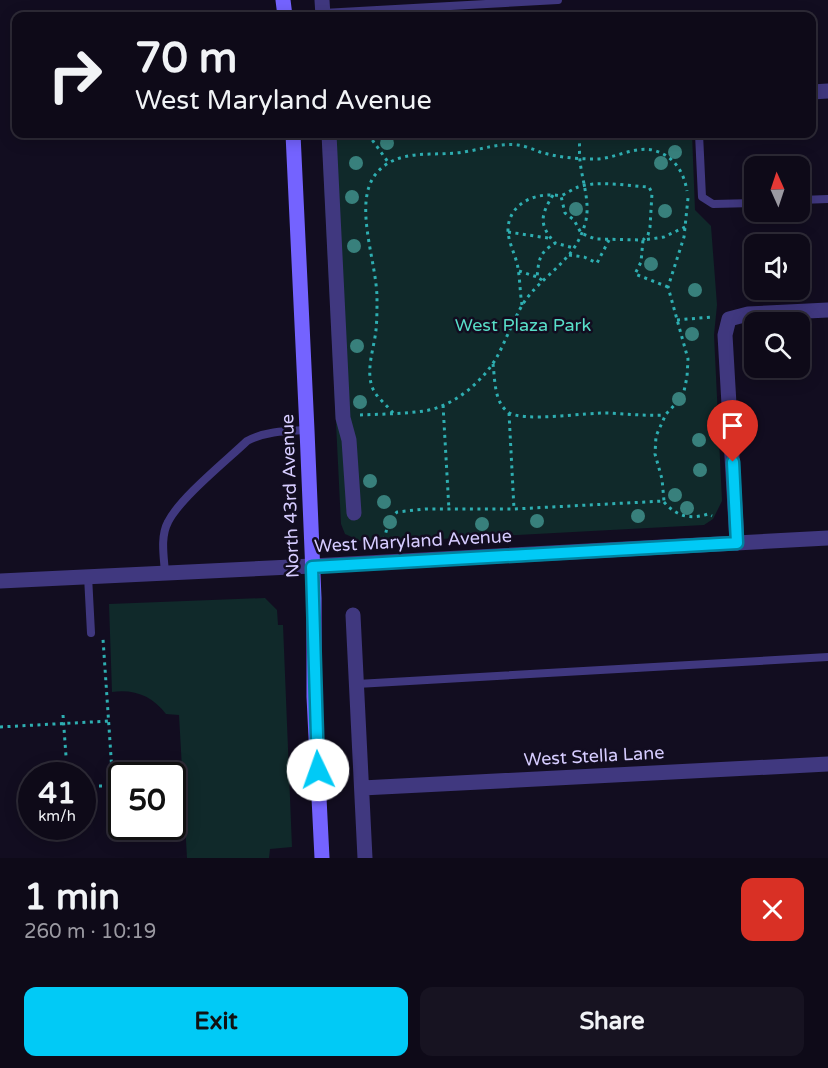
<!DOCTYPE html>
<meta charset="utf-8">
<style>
:root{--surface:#0e0a18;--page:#171321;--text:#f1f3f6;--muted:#9b9aa2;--line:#2e2b37;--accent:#01caf6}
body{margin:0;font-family:"Varela Round",sans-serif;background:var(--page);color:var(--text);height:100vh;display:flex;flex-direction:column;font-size:22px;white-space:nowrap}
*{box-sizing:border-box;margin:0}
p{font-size:20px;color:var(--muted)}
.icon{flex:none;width:33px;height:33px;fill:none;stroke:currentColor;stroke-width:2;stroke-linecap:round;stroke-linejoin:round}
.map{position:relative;height:858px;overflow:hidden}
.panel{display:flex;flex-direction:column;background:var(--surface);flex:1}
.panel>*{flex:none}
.guide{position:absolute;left:12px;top:12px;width:804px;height:126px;border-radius:12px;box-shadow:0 3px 15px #0003,0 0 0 2px var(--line);background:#0e0a18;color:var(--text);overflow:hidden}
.needle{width:39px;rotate:357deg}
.tools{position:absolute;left:744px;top:156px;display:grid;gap:12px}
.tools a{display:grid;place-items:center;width:66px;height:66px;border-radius:12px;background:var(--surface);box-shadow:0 3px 15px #0003,0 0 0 2px var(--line);font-size:30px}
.speed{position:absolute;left:18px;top:762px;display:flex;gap:12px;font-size:30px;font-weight:700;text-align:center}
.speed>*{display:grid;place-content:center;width:78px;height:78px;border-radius:50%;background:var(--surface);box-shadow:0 3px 15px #0003,0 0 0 2px var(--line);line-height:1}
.speed small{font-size:15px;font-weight:400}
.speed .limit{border:3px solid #111;border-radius:9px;background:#fff;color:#111}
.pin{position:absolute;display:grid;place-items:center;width:51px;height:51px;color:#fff;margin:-62px -26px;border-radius:50% 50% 50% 0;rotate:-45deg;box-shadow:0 0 6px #0007}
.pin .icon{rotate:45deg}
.me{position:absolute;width:66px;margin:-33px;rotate:357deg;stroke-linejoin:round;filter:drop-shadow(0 0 4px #0008)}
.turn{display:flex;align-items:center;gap:21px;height:126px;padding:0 24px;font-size:27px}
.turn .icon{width:78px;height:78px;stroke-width:2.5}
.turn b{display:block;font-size:42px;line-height:51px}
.round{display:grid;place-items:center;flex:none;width:63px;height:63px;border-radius:12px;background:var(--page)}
.head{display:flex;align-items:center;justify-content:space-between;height:102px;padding:0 24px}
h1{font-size:36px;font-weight:700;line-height:45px}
.action{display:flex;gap:12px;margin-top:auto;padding:12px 24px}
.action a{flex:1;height:69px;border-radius:12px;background:var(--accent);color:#111;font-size:24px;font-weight:700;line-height:69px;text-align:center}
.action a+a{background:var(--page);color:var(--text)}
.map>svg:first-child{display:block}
</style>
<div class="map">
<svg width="828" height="858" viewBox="0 0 828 858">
<rect width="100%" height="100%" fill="#120d20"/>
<!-- green -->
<path fill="#10292a" d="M340,134H692L695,210L711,226L717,305L714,335L722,501L713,519L704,525L365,543L345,534L341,524L322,139Z
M265,598L277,610L278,625H283L292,847L270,849L269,858H187L179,715L166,714C152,696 135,689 112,692L109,604Z"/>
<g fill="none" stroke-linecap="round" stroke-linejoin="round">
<!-- path -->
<path stroke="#2eaeb1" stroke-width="3" stroke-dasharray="3 4.5" stroke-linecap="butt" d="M368,134L388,162
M553,195C540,216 539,225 555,243
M508,232L548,238
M569,255L584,257L597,263L609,240
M519,271L537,277
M542,280L537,277C539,259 539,253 555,243L574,248
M668,287L635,274L641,262L643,240L664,237L685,227
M522,305C520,293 520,280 518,268C516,256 509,244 508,232C507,203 537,191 561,196L565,213L574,220L581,233L595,239L643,240L648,235L650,227L652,193L649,187C626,186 600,180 578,187C573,189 567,193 561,196
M677,320L712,317
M493,364C495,379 494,402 508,412C522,423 588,412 609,413C628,414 646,416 665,415
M443,405L449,510
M393,413C387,405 377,398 373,389C365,371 374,349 376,330C377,320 377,309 377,299C377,262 353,205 375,175C396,147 435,157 464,152C483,149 499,143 518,145C525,146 533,149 540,152C557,157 575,159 594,159C613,160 637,144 656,151C675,157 684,173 687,191
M509,413L514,509
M360,415C381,414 403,414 424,411C453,407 484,381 498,355C506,340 517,311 527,298C549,270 577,259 586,220C590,201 582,180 580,161C579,152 580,143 579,134
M664,502C676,516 690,520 708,514L712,516
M384,540L389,520L397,512L425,509H514L664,501L662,479L655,454L656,436L666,414L683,396L687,377L688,359L668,287L684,237L688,198
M63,715L66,756
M0,727L109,721
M99,786H113L103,639"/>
<!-- service -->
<path stroke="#40387f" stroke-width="8" d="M323,13L558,0
M699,134L702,197L713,204L754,203
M800,200L828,199
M165,573C164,557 160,537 168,522C180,498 226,461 247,441C266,431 286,431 307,430
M88,576L91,633
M357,684L828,657"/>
<!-- minor -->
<path stroke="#40387f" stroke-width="15" d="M322,0L323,16
M812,92L828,91
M329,134L343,418L349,440L354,513
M737,543L725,335L729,319L748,314L828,310
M353,615L365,858
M362,788L828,764"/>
<!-- tertiary -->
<path stroke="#40387f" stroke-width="15" d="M0,581L312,566L828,538"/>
<!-- secondary -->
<path stroke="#7463ff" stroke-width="15" d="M283,0L285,16
M293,134L307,430L314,598V697L322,858"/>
</g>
<!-- trees -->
<g fill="#38807c">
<circle cx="387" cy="143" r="7"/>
<circle cx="675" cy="152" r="7"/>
<circle cx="356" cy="163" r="7"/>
<circle cx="661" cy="163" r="7"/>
<circle cx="352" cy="197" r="7"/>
<circle cx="576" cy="209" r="7"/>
<circle cx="665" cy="211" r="7"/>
<circle cx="354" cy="246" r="7"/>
<circle cx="651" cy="264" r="7"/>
<circle cx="695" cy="290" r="7"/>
<circle cx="692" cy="334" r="7"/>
<circle cx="357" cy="346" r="7"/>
<circle cx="679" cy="399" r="7"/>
<circle cx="360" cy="402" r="7"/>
<circle cx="699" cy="440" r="7"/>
<circle cx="700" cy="470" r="7"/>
<circle cx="370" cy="481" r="7"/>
<circle cx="675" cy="495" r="7"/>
<circle cx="384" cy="502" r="7"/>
<circle cx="687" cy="508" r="7"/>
<circle cx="638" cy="516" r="7"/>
<circle cx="537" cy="521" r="7"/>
<circle cx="390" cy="522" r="7"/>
<circle cx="482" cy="524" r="7"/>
</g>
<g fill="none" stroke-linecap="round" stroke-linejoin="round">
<!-- route casing -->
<g stroke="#0183a0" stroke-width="15">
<path id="route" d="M318,770L312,567L737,543L733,462"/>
</g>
<!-- route -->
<use href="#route" stroke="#01caf6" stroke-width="10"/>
</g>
<g text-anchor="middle" stroke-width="5" stroke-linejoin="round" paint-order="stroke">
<!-- park labels -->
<g font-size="18" fill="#58dec8" stroke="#120d20">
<text x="523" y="331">West Plaza Park</text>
</g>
<!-- street labels -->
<g font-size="18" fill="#d6ccff" stroke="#120d20">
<text transform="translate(290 496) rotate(-92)" y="6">North 43rd Avenue</text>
<text transform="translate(413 541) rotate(-3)" y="6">West Maryland Avenue</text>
<text transform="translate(594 756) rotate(-3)" y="6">West Stella Lane</text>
</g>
</g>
</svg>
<div class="tools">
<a><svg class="needle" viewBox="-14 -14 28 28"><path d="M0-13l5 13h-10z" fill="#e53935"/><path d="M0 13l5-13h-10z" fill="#9b9aa2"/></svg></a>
<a><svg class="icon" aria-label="sound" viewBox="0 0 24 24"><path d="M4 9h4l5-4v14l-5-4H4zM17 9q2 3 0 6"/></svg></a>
<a><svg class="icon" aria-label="search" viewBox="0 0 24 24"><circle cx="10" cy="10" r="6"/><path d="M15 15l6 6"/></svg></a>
</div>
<div class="speed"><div>41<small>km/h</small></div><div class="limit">50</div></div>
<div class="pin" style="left:733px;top:462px;background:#d93025"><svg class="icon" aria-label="arrive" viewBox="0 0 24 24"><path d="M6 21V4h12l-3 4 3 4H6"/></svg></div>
<svg class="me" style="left:318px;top:770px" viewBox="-20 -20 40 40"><circle r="19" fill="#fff"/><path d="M0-13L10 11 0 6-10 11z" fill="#01caf6"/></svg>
<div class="guide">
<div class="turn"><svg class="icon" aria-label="right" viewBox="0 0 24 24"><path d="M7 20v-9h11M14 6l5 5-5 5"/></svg><div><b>70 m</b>West Maryland Avenue</div></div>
</div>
</div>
<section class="panel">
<div class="head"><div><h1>1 min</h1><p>260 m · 10:19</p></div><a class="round" style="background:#d93025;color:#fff"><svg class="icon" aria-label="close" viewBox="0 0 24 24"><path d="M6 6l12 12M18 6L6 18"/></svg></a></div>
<div class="action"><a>Exit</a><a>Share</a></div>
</section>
